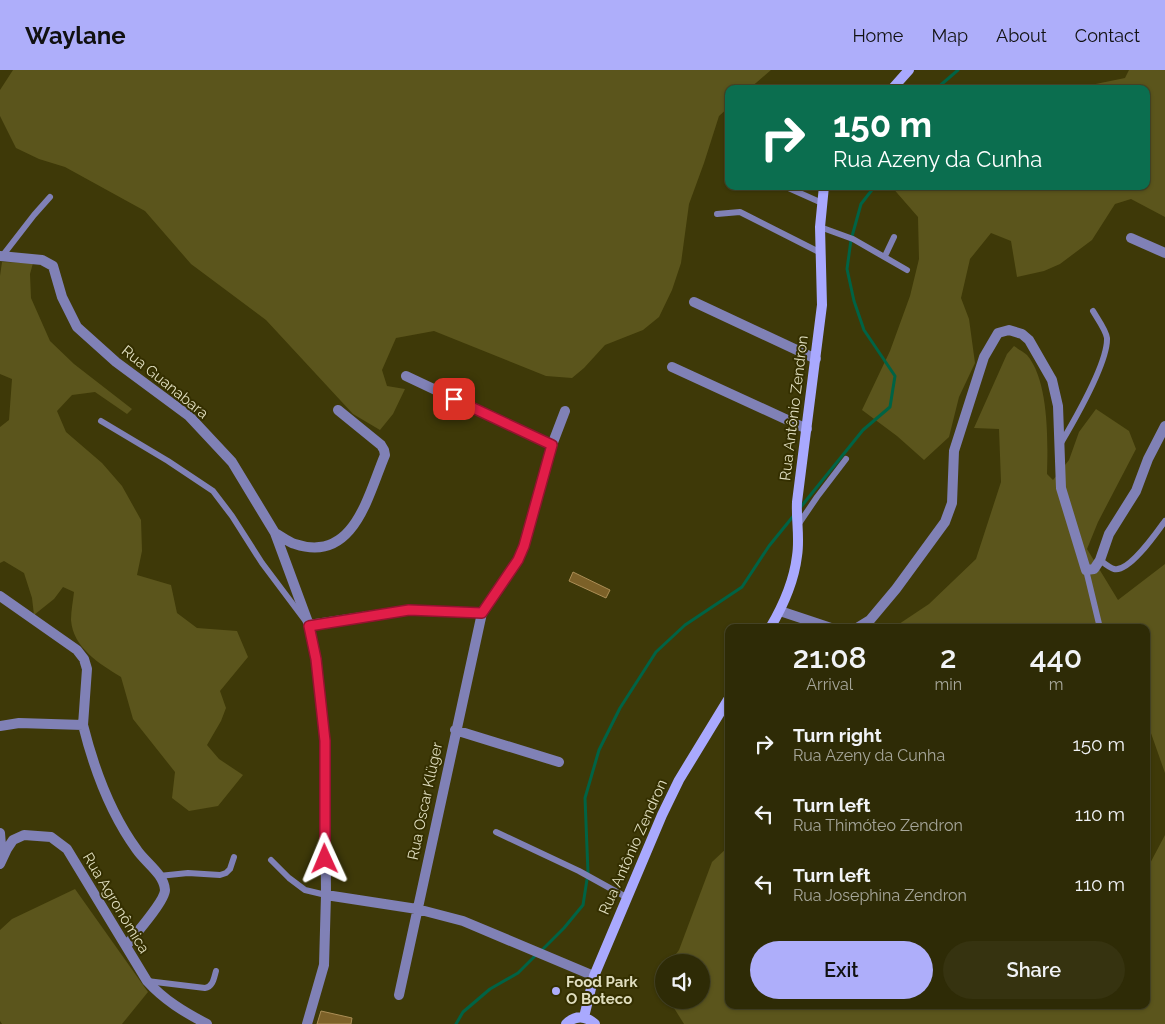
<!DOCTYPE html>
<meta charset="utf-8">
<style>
:root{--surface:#2e2b06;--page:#363310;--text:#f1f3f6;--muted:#a7a79b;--line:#494728;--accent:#aeaefa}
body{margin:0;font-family:Raleway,sans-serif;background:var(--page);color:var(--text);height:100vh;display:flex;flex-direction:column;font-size:19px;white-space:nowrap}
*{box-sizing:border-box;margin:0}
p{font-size:16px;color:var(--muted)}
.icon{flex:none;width:28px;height:28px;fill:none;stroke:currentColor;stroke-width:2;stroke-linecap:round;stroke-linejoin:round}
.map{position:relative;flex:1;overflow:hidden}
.sheet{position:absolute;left:725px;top:554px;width:425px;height:385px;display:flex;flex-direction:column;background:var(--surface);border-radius:10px;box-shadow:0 1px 4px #0004,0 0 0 1px var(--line)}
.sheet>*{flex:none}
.banner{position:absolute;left:725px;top:15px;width:425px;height:105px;border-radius:10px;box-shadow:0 1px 4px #0004,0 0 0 1px var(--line);background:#0b6e4f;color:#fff;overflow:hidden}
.buttons{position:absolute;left:655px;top:884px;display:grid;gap:10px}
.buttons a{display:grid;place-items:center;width:55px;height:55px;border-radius:50%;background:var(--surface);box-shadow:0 1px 4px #0004,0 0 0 1px var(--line);font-size:25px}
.pin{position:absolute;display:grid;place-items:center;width:42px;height:42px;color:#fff;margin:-21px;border-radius:10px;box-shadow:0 2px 8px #0006}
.me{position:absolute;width:55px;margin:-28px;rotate:359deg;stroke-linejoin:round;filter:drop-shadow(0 0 4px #0008)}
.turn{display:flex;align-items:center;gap:18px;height:105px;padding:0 25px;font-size:22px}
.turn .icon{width:65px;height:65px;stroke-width:2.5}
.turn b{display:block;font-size:35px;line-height:42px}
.eta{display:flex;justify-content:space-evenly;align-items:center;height:85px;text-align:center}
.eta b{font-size:30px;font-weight:600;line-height:35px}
.action{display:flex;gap:10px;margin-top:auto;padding:10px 25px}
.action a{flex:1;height:58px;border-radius:30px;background:var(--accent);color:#111;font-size:20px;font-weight:600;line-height:58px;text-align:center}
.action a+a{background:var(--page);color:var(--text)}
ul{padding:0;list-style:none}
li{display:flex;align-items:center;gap:15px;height:70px;padding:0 25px}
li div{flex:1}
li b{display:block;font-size:19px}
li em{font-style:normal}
header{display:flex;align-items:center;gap:30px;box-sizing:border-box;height:70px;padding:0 25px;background:var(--accent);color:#111}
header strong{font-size:24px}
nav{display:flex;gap:28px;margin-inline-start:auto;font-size:18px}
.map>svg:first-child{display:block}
</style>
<header>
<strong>Waylane</strong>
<nav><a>Home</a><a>Map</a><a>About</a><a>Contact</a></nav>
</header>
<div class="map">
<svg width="1165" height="954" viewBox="0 0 1165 954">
<rect width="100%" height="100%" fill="#3e3908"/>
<!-- green -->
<path fill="#5b551c" d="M13,0H771L749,19H729V37L719,46L704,93L689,134L681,193L672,220L659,247L643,260L605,275L584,298L572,308L546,306L434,261L396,268L382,300L387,316L405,319L393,344L380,360L353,344L266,250L191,194L145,141L65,97L39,89L16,78L0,46V20Z
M1129,0H1165V147L1131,129L1115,134L1092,170L1060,194L1044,201L1017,207L1011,171L991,163L970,189L961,228L969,249L975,293L959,327L949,367L924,390L897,366L862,340L890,281L910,226L919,189L918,147L891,116H1146V19H1071L1125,8Z
M2,192L33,193L30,204L31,228L50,271L74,294L132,339L127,344L95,322L72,325L57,341L66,362L102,393L122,416L141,450L142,481L137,505L171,515L177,543L197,558L237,561L248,587L220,621L226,638L221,651L207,675L219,689L243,705L218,736L189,741L172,728L175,702L133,649L121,607C100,594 73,578 71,550C71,541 73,531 74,522L63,517L54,529L34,545L32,528L24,503L4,491L0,493V357L9,350L12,309L0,304V206Z
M1014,276C1018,279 1024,282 1027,285C1049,311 1048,371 1047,404L1053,410L1069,390L1079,362L1096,339L1129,361L1136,379L1098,452L1087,479L1118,530L1165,494V703L1146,649V558H893L929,534L976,489L1001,412L999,359L974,358L1007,284Z
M1165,765V954H684L669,930H701V892H670L679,880L712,792L729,776V935H1146V801Z
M75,819L148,922L122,954H2L0,951V860L12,849Z"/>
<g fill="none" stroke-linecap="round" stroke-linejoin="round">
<!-- stream -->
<path stroke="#006345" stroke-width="3" d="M936,19L958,0
M800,438L863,360L890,337L895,306L864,260L854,231L847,199L851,170L861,134L875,116
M541,881L564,858L583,835L588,803L585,728L599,680L620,638L656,582L685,555L742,517L769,476L795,444
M456,954L463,942L490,919L518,903L536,885"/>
</g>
<!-- building -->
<path fill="#7c6128" stroke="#ab8e56" d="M573,502L610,520L606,528L569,511Z
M321,941L352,948L351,954H317Z"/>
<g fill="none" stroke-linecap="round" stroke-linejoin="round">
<!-- lane -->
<path stroke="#8081b6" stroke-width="6" d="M784,116L822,133
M717,144L740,142L821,183
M820,157L853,169L907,200
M3,185L34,145L50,127
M885,186L894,167
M101,351L168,391L213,421L232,446L262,493L304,549
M1061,373C1074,351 1108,292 1107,268C1106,260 1097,248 1093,241
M798,455L817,427L846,389
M1100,490C1104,493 1110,498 1114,499C1129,503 1157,462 1165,451
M1086,500L1100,558
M496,762L579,801L626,827
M271,790L289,808L305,820L326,825
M159,806L188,803L220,805L226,803L230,799L234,787
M147,911L205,918C213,917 214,908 216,901"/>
<!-- street -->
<path stroke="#8081b6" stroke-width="10" d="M1131,168L1165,183
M0,186L42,190L53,196L62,227L77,257L116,292L189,346L232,392L275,463L309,555L316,589L325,671L326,825L324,895L307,954
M694,232L816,289
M672,297L807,359
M406,306L552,375
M275,463C281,466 288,472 295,474C354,494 368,425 385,385L384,380L381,375L338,340
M0,526L77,580L84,589L87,599L83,655
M780,541L831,558
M309,555L409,540L482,543
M857,558L870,550L896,519L945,452L952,433L954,381L984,287L998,263L1009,260L1022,264L1029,270L1052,310L1058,336L1061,418L1086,500L1094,499L1100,490L1109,464L1136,421L1148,389L1165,356
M0,656L19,653L83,655C94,699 110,743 137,780C145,792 164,804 165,820C165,831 134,866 126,876
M455,660L559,692
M0,763L2,788
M0,794L7,779L13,770L24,765L51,767L67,779L147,911C164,930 184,942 207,954
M326,825L417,839L463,851L594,906
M399,925L482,543L518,490L524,475L552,375L565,341"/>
<!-- secondary -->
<path stroke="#a9a9fe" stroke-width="10" d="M892,19L909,0
M770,558C783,536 794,511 797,486C800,468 796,450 797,432L822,235L820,157L824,116
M584,947L594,906L662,745L679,710L729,628
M566,954C575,945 585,945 595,954"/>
</g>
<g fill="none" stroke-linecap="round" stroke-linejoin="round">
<!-- route casing -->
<g stroke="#92132f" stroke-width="12">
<path id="route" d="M325,789V671L316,589L309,556L409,540L482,543L518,490L524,476L552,375L454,329"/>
</g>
<!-- route -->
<use href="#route" stroke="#e11d48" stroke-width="9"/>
</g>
<!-- markers -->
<circle fill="#aeaefa" stroke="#342f00" stroke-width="2" cx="556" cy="921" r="5"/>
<g text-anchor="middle" stroke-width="4" stroke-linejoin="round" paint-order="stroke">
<!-- street labels -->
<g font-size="15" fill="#e0debf" stroke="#342f00">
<text transform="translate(165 312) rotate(39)" y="5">Rua Guanabara</text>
<text transform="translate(794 338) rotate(-83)" y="5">Rua Antônio Zendron</text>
<text transform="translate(425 731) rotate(-78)" y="5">Rua Oscar Klüger</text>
<text transform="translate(633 777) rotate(-66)" y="5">Rua Antônio Zendron</text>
<text transform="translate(116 833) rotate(59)" y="5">Rua Agronômica</text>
</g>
<!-- poi labels -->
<g font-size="15" font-weight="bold" fill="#e0debf" stroke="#342f00" text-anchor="start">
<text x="566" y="917">Food Park<tspan x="566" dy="17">O Boteco</tspan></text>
</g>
</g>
</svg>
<div class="buttons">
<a><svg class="icon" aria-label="sound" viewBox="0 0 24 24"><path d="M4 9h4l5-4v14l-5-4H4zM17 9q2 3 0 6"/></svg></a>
</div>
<div class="pin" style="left:454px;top:329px;background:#d93025"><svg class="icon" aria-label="arrive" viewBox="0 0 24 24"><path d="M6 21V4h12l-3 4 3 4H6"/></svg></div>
<svg class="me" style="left:325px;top:789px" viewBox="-20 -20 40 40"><path d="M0-17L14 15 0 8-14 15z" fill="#e11d48" stroke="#fff" stroke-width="4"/></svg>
<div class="banner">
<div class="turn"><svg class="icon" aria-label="right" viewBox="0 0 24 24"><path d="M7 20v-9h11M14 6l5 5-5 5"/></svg><div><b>150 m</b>Rua Azeny da Cunha</div></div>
</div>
<section class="sheet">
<div class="eta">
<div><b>21:08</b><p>Arrival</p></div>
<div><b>2</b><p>min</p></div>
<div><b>440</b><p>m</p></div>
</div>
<ul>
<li><svg class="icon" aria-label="right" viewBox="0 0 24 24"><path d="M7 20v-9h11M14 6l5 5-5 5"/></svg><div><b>Turn right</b><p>Rua Azeny da Cunha</p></div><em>150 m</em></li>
<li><svg class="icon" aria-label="left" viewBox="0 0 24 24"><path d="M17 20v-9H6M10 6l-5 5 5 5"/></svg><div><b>Turn left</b><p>Rua Thimóteo Zendron</p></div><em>110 m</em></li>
<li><svg class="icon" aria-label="left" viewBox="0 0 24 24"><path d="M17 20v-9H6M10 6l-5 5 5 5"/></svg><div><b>Turn left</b><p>Rua Josephina Zendron</p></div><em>110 m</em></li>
</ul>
<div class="action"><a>Exit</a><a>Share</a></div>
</section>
</div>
